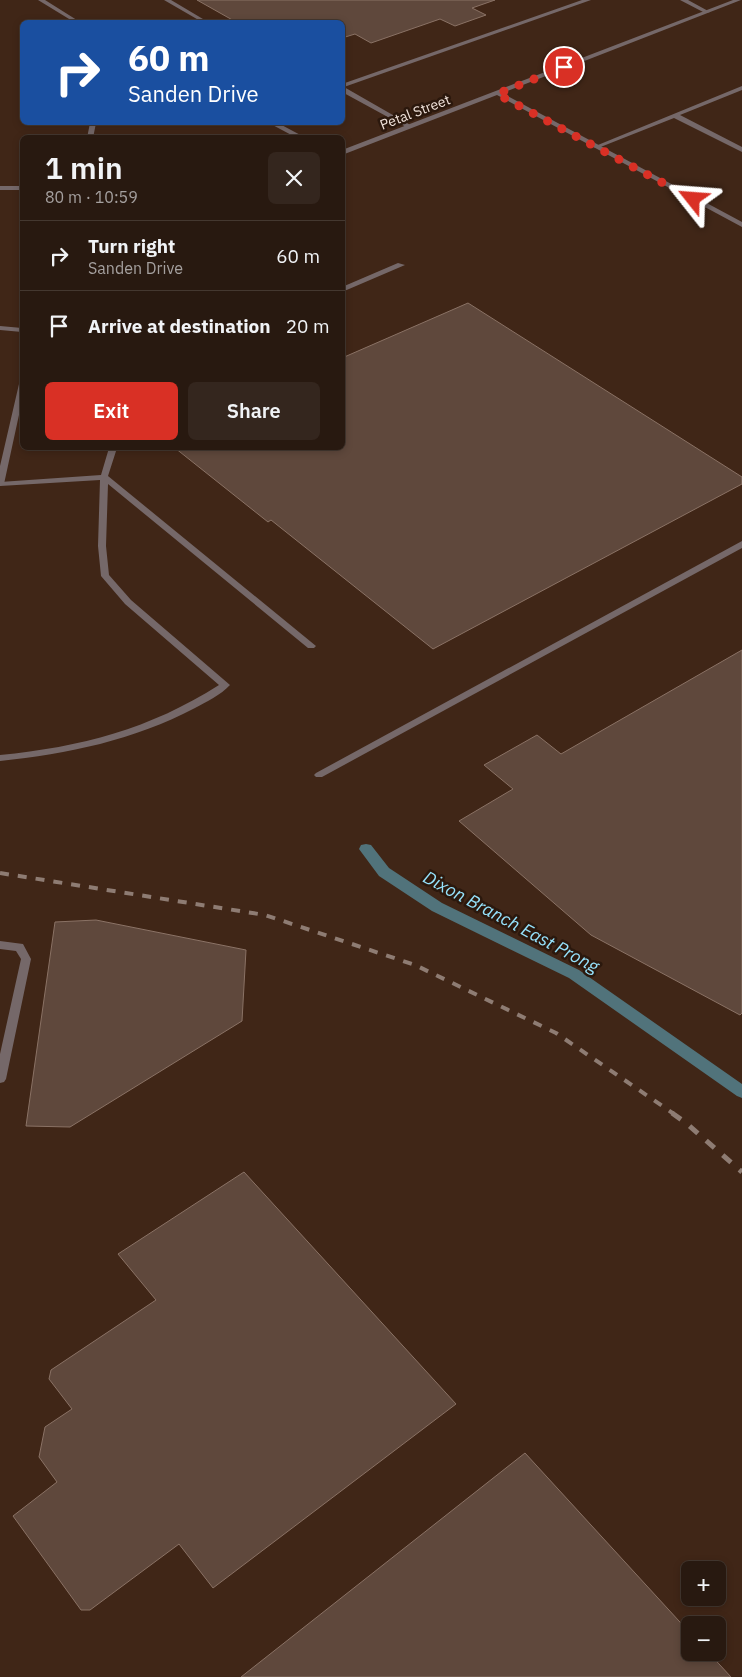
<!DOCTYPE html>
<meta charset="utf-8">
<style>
:root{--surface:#281910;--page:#34261e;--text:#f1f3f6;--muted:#a5a09f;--line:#443830;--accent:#d93025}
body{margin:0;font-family:"IBM Plex Sans",sans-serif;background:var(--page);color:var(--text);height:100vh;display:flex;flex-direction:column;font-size:19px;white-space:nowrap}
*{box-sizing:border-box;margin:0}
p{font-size:16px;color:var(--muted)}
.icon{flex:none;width:28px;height:28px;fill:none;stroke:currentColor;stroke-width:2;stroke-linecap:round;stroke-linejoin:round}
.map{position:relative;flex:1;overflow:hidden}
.panel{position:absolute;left:20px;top:135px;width:325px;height:315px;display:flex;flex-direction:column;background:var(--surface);border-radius:8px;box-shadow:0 2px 8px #0003,0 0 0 1px var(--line)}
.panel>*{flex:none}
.guide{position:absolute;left:20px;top:20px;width:325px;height:105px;border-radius:8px;box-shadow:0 2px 8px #0003,0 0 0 1px var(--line);background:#1a4fa0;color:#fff;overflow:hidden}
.fabs{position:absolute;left:681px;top:1561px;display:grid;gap:10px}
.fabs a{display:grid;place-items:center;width:45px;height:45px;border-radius:8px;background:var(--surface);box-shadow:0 2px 8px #0003,0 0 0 1px var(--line);font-size:25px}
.pin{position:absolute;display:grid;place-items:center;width:42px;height:42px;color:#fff;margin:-21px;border:2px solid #fff;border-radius:50%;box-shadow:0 1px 5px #0007}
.me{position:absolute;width:55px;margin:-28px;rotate:298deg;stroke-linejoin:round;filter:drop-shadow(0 0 4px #0008)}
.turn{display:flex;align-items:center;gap:18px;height:105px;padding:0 25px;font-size:22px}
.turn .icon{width:65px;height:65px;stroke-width:2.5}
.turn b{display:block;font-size:35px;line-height:42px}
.round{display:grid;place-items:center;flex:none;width:52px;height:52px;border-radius:8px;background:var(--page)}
.head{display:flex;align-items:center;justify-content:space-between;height:85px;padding:0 25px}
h1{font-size:30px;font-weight:600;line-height:38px}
.button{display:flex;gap:10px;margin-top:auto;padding:10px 25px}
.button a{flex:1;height:58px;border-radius:8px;background:var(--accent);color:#fff;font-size:20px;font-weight:600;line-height:58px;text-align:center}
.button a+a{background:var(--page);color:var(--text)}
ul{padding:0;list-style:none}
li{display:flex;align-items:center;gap:15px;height:70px;padding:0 25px;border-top:1px solid var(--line)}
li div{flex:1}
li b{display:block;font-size:19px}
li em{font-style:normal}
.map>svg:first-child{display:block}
</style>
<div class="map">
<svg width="742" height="1677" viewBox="0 0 742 1677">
<rect width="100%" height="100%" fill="#352116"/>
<!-- built -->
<path fill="#402617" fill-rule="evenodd" d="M0,0H742V1677H0ZM22,22H342V122H22ZM22,138H342V448H22ZM690,1570H718V1598H690ZM690,1625H718V1652H690Z"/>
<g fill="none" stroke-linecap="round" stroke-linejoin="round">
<!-- stream -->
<path fill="#51737b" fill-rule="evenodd" d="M366,844L371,845L389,868L442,903L579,970L742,1084V1098L737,1096L569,978L432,911L379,876L359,849L361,845Z"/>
</g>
<!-- building -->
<path fill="#5f483c" stroke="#8a7265" d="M197,0H495L472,8L486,15L455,26L440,19L371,43L355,34L342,38V22H236Z
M468,303L742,477V484L433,649L271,520L268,522L175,448H342V358Z
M742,650V1013L740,1015L591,935L459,821L513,789L484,765L537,735L561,754Z
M96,920L246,950L242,1021L70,1127L26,1126L55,922Z
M244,1172L456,1404L213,1588L179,1544L90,1610H81L13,1516L57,1482L39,1457L45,1427L72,1409L49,1379L51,1370L156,1300L118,1254Z
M525,1453L690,1633V1652H708L731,1677H241Z"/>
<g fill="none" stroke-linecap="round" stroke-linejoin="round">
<!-- service -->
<path fill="#756869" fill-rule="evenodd" d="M38,0H45L80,22H74Z
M164,0H171L208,22H202Z
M582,0H591L344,87L412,126V128H408L342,92V84Z
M680,0H688L710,12L705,13Z
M742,86V90L680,115L742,147V152L674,118L598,148L593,147Z
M267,122H276L306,138H297Z
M90,123H96L93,138H87Z
M0,186H22V190H0Z
M398,263L405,265L342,292V287Z
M0,326L22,328V332L0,330Z
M109,448H117L108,476L316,646L314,648H308L108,484L106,546L109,575L131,600L230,685C221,695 206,702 195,708C134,740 68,754 0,761V755C81,747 150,729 219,685L125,604L101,576L98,546L100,480L0,486V482L101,475Z
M742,541V548L322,777H316L314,775L316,773Z
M0,941L23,944L31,959L6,1079L4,1082L0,1083V1054L21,959L16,951L0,949Z"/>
<!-- minor -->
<path fill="#756869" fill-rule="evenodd" d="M733,0H741L502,93L742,222V227L497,95L342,155V150Z
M19,384H22V401L4,484L0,486V466Z"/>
<!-- rail-far1 -->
<path stroke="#8e7c73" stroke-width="4" stroke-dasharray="9 9" stroke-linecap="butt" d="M0,873L265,915L415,965L556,1033L674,1114"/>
<!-- rail -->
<path stroke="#8e7c73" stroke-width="5" stroke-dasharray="11 11" stroke-linecap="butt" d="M672,1113L686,1123L742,1172"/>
</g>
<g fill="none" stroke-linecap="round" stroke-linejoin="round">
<!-- route -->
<path stroke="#d93025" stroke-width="9" stroke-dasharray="0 16.2" d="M564,67L497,94L693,199"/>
</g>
<g text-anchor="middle" stroke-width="5" stroke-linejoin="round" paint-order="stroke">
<!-- far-street labels -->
<g font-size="14" fill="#f0e2da" stroke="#2b180d">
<text transform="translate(415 112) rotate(-21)" y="5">Petal Street</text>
</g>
<!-- water labels -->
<g font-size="18" font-style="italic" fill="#96e2fc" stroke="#2b180d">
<text transform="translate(511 922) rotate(28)" y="6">Dixon Branch East Prong</text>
</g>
</g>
</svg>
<div class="fabs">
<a>+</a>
<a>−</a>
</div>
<div class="pin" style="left:564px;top:67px;background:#d93025"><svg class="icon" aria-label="arrive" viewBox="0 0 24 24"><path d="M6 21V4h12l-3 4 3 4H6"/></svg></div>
<svg class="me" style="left:693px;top:199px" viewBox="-20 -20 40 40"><path d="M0-17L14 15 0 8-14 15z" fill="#d93025" stroke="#fff" stroke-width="4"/></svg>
<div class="guide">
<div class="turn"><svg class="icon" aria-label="right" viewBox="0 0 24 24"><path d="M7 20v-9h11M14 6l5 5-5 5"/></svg><div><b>60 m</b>Sanden Drive</div></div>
</div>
<section class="panel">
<div class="head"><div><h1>1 min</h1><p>80 m · 10:59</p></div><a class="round"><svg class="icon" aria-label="close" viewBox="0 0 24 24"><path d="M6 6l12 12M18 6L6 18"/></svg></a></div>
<ul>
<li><svg class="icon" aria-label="right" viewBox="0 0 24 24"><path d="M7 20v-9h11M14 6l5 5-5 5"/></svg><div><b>Turn right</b><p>Sanden Drive</p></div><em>60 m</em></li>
<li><svg class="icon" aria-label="arrive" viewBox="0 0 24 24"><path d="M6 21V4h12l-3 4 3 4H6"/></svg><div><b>Arrive at destination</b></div><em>20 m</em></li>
</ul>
<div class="button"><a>Exit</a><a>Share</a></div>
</section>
</div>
